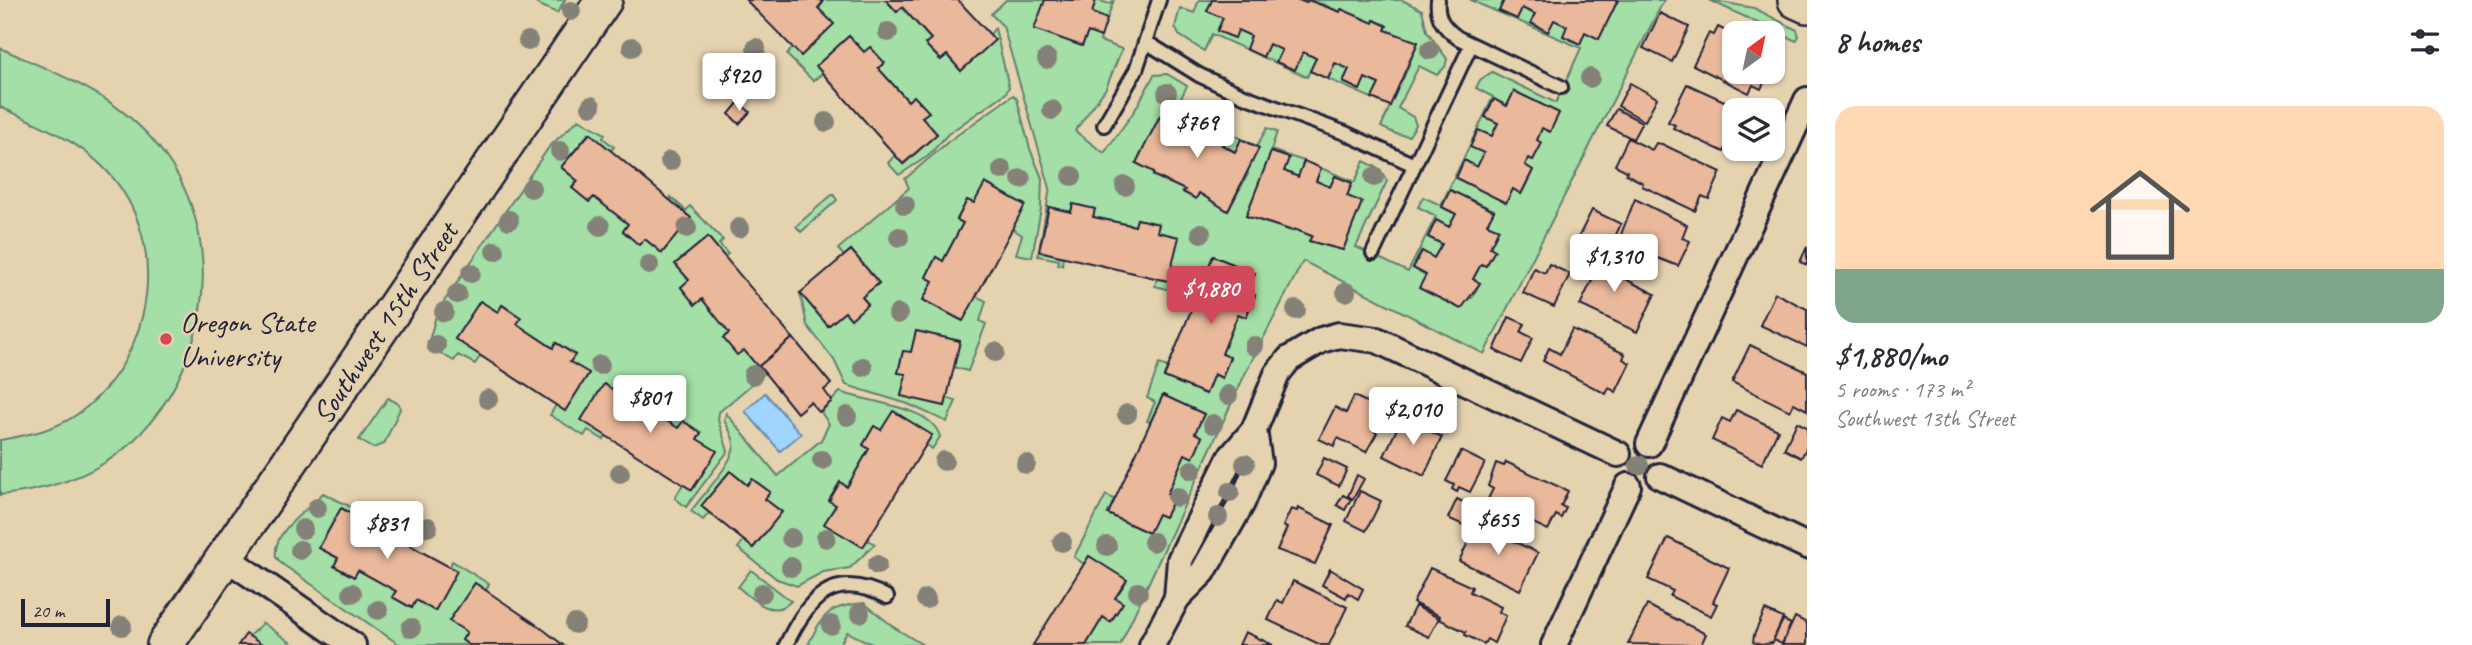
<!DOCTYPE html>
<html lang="en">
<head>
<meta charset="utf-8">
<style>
  body { margin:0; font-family:Caveat,sans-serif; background:#f7f7f7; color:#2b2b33; height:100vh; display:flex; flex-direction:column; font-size:26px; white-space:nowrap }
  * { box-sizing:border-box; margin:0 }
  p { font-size:23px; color:#7c7c81 }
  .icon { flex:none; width:38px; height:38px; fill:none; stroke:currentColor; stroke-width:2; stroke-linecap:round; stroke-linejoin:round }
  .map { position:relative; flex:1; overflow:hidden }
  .drawer { display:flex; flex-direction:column; background:#fff; width:665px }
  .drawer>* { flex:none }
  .needle { width:46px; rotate:33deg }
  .fabs { position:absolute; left:1722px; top:21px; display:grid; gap:14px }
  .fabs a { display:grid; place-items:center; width:63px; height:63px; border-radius:14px; background:#fff; box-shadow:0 2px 5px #0004; font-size:35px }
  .scale { position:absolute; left:21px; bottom:18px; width:89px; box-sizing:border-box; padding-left:7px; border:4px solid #22223b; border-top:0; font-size:19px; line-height:24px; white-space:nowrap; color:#22223b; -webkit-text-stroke:5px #e5d3b0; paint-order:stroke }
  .price { position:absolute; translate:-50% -60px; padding:0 16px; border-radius:7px; background:#fff; color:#222; font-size:23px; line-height:46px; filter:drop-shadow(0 2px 4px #0008) }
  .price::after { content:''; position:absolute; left:50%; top:42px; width:21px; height:16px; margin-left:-10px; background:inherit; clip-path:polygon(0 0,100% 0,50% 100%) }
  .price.current { background:#d1495b; color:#fff }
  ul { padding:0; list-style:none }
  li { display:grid; align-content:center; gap:14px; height:371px; padding:0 28px }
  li+li { border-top:2px solid #e1e1e2 }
  li span { display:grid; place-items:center; height:217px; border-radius:21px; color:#555 }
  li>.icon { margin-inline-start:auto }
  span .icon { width:126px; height:126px; fill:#fffc; stroke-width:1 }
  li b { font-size:30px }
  h2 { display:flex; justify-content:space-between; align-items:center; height:84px; padding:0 28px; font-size:30px }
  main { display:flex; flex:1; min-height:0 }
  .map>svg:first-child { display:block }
</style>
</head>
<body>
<main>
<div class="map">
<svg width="1807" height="645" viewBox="0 0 1807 645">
  <rect width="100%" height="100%" fill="#e5d3b0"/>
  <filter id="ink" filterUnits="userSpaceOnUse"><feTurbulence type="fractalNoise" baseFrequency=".0143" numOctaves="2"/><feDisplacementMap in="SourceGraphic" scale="14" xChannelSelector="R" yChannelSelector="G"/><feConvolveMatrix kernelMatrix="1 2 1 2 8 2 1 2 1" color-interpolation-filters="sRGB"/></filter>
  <g filter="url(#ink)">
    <g fill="#a3dfa6" stroke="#628070" stroke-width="2" fill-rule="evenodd">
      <path d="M539,0H565L557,13L537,4Z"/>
      <path d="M821,0H886L896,12L902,7L931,39L925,44L940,60L947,55L961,71L995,28L1009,87L1006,93L948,134L928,156L899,175L888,163L895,155L904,164L937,134L922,117L928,112L914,96L908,101L878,68L884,63L871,47L864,52L849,36L816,66L823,73L813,81L787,55L823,3Z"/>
      <path d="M1006,0H1045L1035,29L1082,46L1088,32L1101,37L1100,41L1122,49L1106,88L1075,131L1104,153L1135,110L1154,75L1167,74L1187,86L1176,108L1257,146L1267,128L1277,132L1271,150L1304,161L1298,177L1284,171L1288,158L1271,152L1246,216L1292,231L1294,229L1312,236L1310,241L1343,250L1362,202L1347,196L1352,183L1335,176L1330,187L1316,181L1321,168L1355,182L1364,161L1380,169L1387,181L1356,247L1408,272L1436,216L1418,207L1423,197L1441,205L1493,97L1476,88L1480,80L1492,72L1556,103L1581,48L1470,0H1504L1500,11L1516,19L1522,8L1535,14L1531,24L1548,31L1554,20L1567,26L1563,36L1580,44L1585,32L1599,39L1618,0H1664L1484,354L1303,261L1245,374L1120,645H1086L1103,617L1111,622L1122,604L1115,598L1126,580L1089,556L1084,564L1074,557L1106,495L1114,499L1108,514L1148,533L1158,514L1165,517L1175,497L1167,494L1185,454L1193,457L1202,437L1195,433L1204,414L1163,395L1150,422L1147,421L1155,402L1147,398L1159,364L1168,367L1164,377L1206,394L1214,374L1222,378L1230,357L1222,354L1238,314L1246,317L1255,296L1247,292L1255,273L1213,256L1202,283L1187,278L1178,292L1155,286L1157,278L1169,280L1178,237L1157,232L1159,224L1137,219L1135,226L1093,217L1094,209L1073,204L1071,212L1049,207L1040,251L1063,257L1062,265H1058L1059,260L1038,256L1050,188L1003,26L991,14ZM1514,91L1559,113L1550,131L1542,128L1537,140L1541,143L1533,160L1528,158L1525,165L1533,170L1522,193L1513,189L1506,203L1456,178L1464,160L1477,167L1484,153L1470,146L1478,130L1492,136L1498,123L1485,116L1494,99L1507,106ZM1180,111L1197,119L1190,134L1204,140L1210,128L1226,136L1222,145L1235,152L1242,140L1248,174L1228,211L1199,193L1196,199L1184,193L1185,190L1153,176L1154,172L1137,163L1159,117L1174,123ZM1450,191L1494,210L1487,224L1498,230L1490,247L1494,250L1486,266L1481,264L1473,279L1480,283L1472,298L1468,297L1461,309L1420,288L1426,275L1413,268L1421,251L1434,258L1442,244L1428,237L1436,221L1449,227L1456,214L1442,207Z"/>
      <path d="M1096,0L1110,4L1114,0L1107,19L1092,13Z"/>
      <path d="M1199,0H1212L1207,11L1223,18L1218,31L1234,38L1238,30L1251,36L1246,49L1263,57L1269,44L1282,50L1276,62L1294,70L1303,52L1316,58L1328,79L1335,63L1349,69L1343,82L1359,90L1365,78L1379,84L1373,98L1403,79L1418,42L1385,30L1386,25L1375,20L1373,23L1342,9L1340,12L1323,4L1299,0H1402L1422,10L1427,31L1447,59L1445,67L1437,75L1419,66L1398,108L1413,117L1416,125L1409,136L1396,134L1381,127L1390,106L1310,71L1307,77L1212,34L1204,51L1179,35L1175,27L1180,8L1194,13Z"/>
      <path d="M1709,0L1754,8L1797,30L1799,36L1796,41Z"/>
      <path d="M0,48C64,77 124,97 166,157C232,249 205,385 119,453C85,479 42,491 0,495V440C28,435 56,430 79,413C157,355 173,234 101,165C73,138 35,123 0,107Z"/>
      <path d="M1013,95L1017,99L1030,149L1042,178L1041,209L1032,257L1016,254L1022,235L967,200L957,219L963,223L943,261L936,257L926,277L933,281L923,300L962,321L976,296L986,301L980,321L986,324L968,371L953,367L960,341L916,331L911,352L903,351L898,372L906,374L901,395L945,406L947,398L956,401L947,422L908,404L846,385L834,360L807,325L800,293L845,312L868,304L862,297L879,283L851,250L844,256L838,249L909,188L905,179L949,141Z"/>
      <path d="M579,119L605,134L603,138L614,147L610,152L589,133L561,167L578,181L572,188L589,202L594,197L628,224L623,231L639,244L645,239L662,253L671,197L686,211L690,206L723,240L719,244L728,254L724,257L708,237L676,263L689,280L681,288L695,304L702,299L729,333L737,354L744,350L765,373L719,412L718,420L728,451L686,507L675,498L683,484L716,451L697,439L701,432L683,421L678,428L642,405L645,398L627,387L622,395L604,384L582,420L607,434L604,440L588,430L584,436L550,415L556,405L565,410L589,373L570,362L575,354L557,343L553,348L517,324L521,317L503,305L498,312L480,301L455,339L481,355L475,364L458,355L454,361L431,348L429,341L437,312L549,147Z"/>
      <path d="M833,194L837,200L801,232L796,226Z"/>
      <path d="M840,392C865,402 933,406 940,437L932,449L926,444L931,435L894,411L881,430L874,426L863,445L869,449L847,487L840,482L829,500L836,505L825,524L862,547L868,540L875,544L850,568L823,572L797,586L777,579L738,548L744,540L753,548L781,513L765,499L770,492L753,479L747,485L730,471L702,506L709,513L703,520L691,511C702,496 733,463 734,446C734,436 728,428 724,420L726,413L778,476L821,440L829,424L821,412Z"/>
      <path d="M388,398L399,404L400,409L384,444L373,448L359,440Z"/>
      <path d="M323,493L355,509L352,514L341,508L319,547L338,558L334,566L354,577L358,570L396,591L393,597L411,608L416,600L435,611L452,561L489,584L486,590L475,583L450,621L467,632L462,640L469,645H400L282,564L276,557C272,530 308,511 323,493Z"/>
      <path d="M751,570L791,601C773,620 752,599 738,587Z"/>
      <path d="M864,603L895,628L923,645H874L847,632L840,645H808C823,614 828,606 864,603Z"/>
      <path d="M263,623L294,645H262L249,636Z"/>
    </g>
    <path fill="#9fd5fe" stroke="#6d8db0" stroke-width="2" d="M765,393L801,434L780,451L745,411Z"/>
    <g fill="#eab89b" stroke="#22223b" stroke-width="2">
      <path d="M746,0H821L823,2L818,8L834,24L801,56Z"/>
      <path d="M886,0H958L995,40L961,71L947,55L941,60L925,44L931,39L902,7L897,12Z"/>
      <path d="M1045,0H1096L1092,13L1107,19L1101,37L1088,32L1082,46L1034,29Z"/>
      <path d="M1212,0H1299L1306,3L1308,0L1340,12L1341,9L1373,23L1374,20L1387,26L1385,30L1418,42L1390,106L1372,98L1379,84L1365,78L1360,90L1343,82L1349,69L1335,63L1328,79L1310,71L1316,58L1303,52L1295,70L1276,62L1282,50L1269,44L1263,57L1246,49L1251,36L1238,30L1235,38L1217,31L1223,18L1207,11Z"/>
      <path d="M1504,0H1618L1599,39L1585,32L1580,44L1563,36L1567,26L1554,20L1548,32L1531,23L1535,14L1522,8L1517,19L1499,11Z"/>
      <path d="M1660,13L1689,27L1672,62L1643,48Z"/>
      <path d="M1718,27L1734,35V72H1769L1761,89L1753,85L1749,93L1693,65L1709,33L1714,35Z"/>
      <path d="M849,36L864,52L870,47L885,63L878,68L908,101L914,96L929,112L922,117L937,134L903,164L816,66Z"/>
      <path d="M1630,83L1657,98L1645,121L1618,106Z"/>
      <path d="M1687,84L1744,110H1734L1733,151L1726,148L1724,152L1673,128L1675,125L1668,122Z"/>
      <path d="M1514,91L1559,113L1550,132L1542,128L1537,140L1542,143L1533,160L1528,158L1525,165L1533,170L1521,194L1513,189L1506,203L1456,178L1464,160L1477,167L1484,153L1470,147L1478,130L1492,136L1498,123L1485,117L1494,99L1507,106Z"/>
      <path d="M739,102L750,112L739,124L729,114Z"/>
      <path d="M1616,109L1642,122L1633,139L1607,126Z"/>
      <path d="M1180,111L1197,119L1190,134L1204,140L1210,128L1227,136L1222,145L1235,152L1241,139L1259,148L1228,211L1199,193L1196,199L1183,192L1185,190L1153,175L1154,172L1136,163L1160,116L1174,123Z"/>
      <path d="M590,133L691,218L662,253L645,239L639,245L623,231L628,224L594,197L589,202L572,188L578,181L561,167Z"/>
      <path d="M1628,138L1652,150L1656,143L1662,144L1721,172L1709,199L1702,196L1695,211L1642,186L1643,183L1626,174L1627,171L1615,165Z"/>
      <path d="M1271,152L1289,158L1284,171L1298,177L1304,161L1321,168L1316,181L1330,187L1335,176L1352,183L1347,196L1362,202L1343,250L1309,241L1312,236L1294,229L1293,231L1246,216Z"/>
      <path d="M985,183L1025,205L963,321L923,300L933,281L926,277L936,257L943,261L963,223L957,220L967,200L974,203Z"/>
      <path d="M1450,190L1494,211L1487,224L1499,229L1490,247L1495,250L1486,266L1481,264L1473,279L1480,283L1461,309L1419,288L1426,275L1413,268L1422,251L1434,258L1442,244L1428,237L1436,220L1449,227L1456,214L1442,207Z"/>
      <path d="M1635,199L1687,225L1682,238L1690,241L1678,266L1632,248L1634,244L1620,237Z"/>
      <path d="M1073,204L1095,209L1093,217L1135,226L1137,219L1159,224L1157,232L1179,237L1168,281L1039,251L1049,207L1071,212Z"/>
      <path d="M1592,210L1621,224L1606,256L1576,242Z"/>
      <path d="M708,237L793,338L758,367L744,350L737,355L723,338L729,333L702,299L695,305L681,287L689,280L675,264Z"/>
      <path d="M1807,247V265L1800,262Z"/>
      <path d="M851,250L879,283L862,297L868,304L851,319L845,312L828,326L800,293Z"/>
      <path d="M1581,250L1622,270L1619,276L1655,294L1637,332L1580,305L1595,274L1574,264Z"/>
      <path d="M1213,256L1255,273L1247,292L1255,295L1246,317L1238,314L1222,354L1230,357L1222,378L1214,374L1206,394L1164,377Z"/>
      <path d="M1549,264L1570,274L1554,307L1523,293L1534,268L1545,273Z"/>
      <path d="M1775,293L1807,309V347L1760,325Z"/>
      <path d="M480,301L498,312L502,305L521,318L517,324L553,348L556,343L575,355L570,362L589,373L565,411L455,339Z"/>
      <path d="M1509,317L1525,324L1521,332L1533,338L1521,363L1494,350Z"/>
      <path d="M1572,329L1625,354L1623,359L1630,363L1616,392L1609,388L1606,394L1543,361L1549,348L1560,354Z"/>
      <path d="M916,331L960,341L945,406L901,396L906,374L898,373L903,351L911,352Z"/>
      <path d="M793,338L831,384L824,390L832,401L819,412L810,402L797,413L759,366Z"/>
      <path d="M1750,345L1807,372V410L1794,403L1790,411L1732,382Z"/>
      <path d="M604,384L622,395L626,387L645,399L642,405L678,428L683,421L701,433L697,439L717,451L692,490L581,420Z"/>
      <path d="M1163,395L1204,414L1195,433L1202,437L1193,458L1185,454L1167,494L1175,497L1165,517L1158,514L1149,533L1108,514Z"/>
      <path d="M1354,396L1385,411L1375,432L1377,433L1366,452L1338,438L1334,446L1319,439L1335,407L1346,413Z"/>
      <path d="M1736,410L1778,430L1762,464L1712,440L1722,418L1730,422Z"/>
      <path d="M893,411L932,435L863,547L824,524L836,505L829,501L840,482L847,487L869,449L863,445L874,426L881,430Z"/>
      <path d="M1402,418L1442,437L1424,476L1384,456Z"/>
      <path d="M1797,422L1807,427V447L1801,458L1784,449Z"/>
      <path d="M1461,451L1485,463L1470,492L1459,487L1457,492L1452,489L1454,485L1446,481Z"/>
      <path d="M1324,458L1347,469L1339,486L1316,475Z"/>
      <path d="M1506,462L1568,491L1561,506L1566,508L1561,518L1556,515L1548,530L1487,501L1493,489L1488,486L1496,463L1504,466Z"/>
      <path d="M730,471L747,485L752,479L770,492L765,499L782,512L753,548L701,506Z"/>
      <path d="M1357,475L1364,479L1353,499L1348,496Z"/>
      <path d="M1360,491L1381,501L1366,531L1346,521Z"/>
      <path d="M1343,495L1351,499L1345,510L1337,505Z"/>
      <path d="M1457,499L1481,511L1472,529L1448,518Z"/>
      <path d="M341,508L457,571L435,611L416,600L412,608L392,597L396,591L358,570L354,577L334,566L338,558L319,548Z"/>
      <path d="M1298,508L1333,525L1315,564L1277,550L1287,528L1283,526L1291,509L1297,511Z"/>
      <path d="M1477,523L1538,553L1520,590L1459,561Z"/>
      <path d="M1668,538L1729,568L1713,602L1717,604L1711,616L1670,596L1673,591L1648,579Z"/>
      <path d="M1089,556L1127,580L1115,598L1123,603L1110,622L1103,617L1086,645H1033Z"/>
      <path d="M1430,568L1472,587L1470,592L1501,607L1499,612L1506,616L1494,643L1487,639L1484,644L1465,635L1466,632L1439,619L1440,616L1413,603Z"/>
      <path d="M1330,569L1363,589L1358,599L1348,593L1346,598L1322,585Z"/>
      <path d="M1293,581L1347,607L1329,645H1321L1268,620L1277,600L1283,603Z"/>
      <path d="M475,583L540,627L563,645H469L462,640L467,632L449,621Z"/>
      <path d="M1647,605L1706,634L1701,645L1628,644Z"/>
      <path d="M1415,606L1439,618L1429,637L1405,626Z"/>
      <path d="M1765,610L1783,618L1772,643L1761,645L1753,642L1754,635Z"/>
      <path d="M1795,617L1807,623V645H1782Z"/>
      <path d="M1783,620L1791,624L1782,644L1773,640Z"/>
      <path d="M1245,632L1273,645H1239Z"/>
      <path d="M246,634L249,636L262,645H238Z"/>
    </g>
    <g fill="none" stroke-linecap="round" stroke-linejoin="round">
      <g stroke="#22223b" stroke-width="18">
        <g id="lane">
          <path d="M1438,0C1436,18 1444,28 1458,38L1561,87"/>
          <path d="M1146,42L1199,75L1244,96L1345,133L1412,164"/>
          <path d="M1104,125L1136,70L1159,0"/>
          <path d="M1373,253L1471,45"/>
          <path d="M786,645C808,598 833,569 887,597"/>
        </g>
      </g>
      <g stroke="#22223b" stroke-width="30">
        <g id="street">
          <path d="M1649,444L1807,100"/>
          <path d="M1660,476L1807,546"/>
          <path d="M225,557L353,645"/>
          <path d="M1177,598L1180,560L1230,458L1254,430L1277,374L1289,359L1321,340L1339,335L1377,340L1618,454"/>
          <path d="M1152,645L1177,598L1203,572L1242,503L1259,463L1254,430"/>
          <path d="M1554,645L1628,486"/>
        </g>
      </g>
      <g stroke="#22223b" stroke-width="40">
        <g id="secondary">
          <path d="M1796,0L1807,5"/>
          <path d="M165,645L604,0"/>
        </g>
      </g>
      <use href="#lane" stroke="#e5d3b0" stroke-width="12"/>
      <use href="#street" stroke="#e5d3b0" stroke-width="24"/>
      <use href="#secondary" stroke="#e5d3b0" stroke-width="35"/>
    </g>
    <g fill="#848178">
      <circle cx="571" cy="11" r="10"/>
      <circle cx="888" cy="32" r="10"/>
      <circle cx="528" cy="41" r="10"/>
      <circle cx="632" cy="47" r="10"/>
      <circle cx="756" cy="48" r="10"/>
      <circle cx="1430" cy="50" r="10"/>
      <circle cx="1047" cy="59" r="10"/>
      <circle cx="1590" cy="78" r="10"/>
      <circle cx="1167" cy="93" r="10"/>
      <circle cx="591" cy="106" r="10"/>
      <circle cx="1052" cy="110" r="10"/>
      <circle cx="826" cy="122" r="10"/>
      <circle cx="560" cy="151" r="10"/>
      <circle cx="670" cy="161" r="10"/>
      <circle cx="1002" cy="170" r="10"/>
      <circle cx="1072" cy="176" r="10"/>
      <circle cx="1374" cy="177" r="10"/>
      <circle cx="1021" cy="179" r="10"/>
      <circle cx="1125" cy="186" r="10"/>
      <circle cx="531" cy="188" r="10"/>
      <circle cx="905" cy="205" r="10"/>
      <circle cx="509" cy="220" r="10"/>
      <circle cx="600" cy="226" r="10"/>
      <circle cx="687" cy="228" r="10"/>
      <circle cx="739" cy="228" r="10"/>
      <circle cx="1201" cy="233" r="10"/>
      <circle cx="899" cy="237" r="10"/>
      <circle cx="495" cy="251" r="10"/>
      <circle cx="649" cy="265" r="10"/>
      <circle cx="471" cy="273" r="10"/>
      <circle cx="1346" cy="292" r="10"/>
      <circle cx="457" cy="294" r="10"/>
      <circle cx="1296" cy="310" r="10"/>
      <circle cx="444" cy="312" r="10"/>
      <circle cx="898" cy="314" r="10"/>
      <circle cx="436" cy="345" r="10"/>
      <circle cx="1254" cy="346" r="10"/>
      <circle cx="995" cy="352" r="10"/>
      <circle cx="600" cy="365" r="10"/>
      <circle cx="863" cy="367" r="10"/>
      <circle cx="753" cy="375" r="10"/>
      <circle cx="1228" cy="395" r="10"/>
      <circle cx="488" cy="399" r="10"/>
      <circle cx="662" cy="402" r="10"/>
      <circle cx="1127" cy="414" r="10"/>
      <circle cx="847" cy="416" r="10"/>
      <circle cx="1213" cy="424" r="10"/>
      <circle cx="822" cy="460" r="10"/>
      <circle cx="944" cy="461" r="10"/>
      <circle cx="1026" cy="464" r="10"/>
      <circle cx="1245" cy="464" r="10"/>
      <circle cx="1639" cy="465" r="10"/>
      <circle cx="1192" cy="470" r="10"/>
      <circle cx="620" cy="473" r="10"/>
      <circle cx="1230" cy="492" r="10"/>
      <circle cx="1177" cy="497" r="10"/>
      <circle cx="317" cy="508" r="10"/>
      <circle cx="1218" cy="517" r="10"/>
      <circle cx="428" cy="527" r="10"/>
      <circle cx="303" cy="529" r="10"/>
      <circle cx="791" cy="538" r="10"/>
      <circle cx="826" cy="538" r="10"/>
      <circle cx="1062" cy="542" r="10"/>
      <circle cx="1153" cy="542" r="10"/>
      <circle cx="1107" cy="546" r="10"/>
      <circle cx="300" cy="550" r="10"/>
      <circle cx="877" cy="565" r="10"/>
      <circle cx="791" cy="567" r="10"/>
      <circle cx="1138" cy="592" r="10"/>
      <circle cx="352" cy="593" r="10"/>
      <circle cx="762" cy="593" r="10"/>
      <circle cx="926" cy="599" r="10"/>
      <circle cx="378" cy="610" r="10"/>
      <circle cx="860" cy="613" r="10"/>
      <circle cx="575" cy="624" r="10"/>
      <circle cx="831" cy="625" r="10"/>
      <circle cx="122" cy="626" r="10"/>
      <circle cx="411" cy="628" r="10"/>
    </g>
  </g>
  <circle fill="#d1495b" stroke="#e5d3b0" stroke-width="2.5" cx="166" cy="339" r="7"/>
  <g text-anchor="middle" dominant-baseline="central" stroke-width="5" stroke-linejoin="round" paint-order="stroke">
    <g font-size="30" fill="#22223b" stroke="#e5d3b0" text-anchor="start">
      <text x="180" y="322">Oregon State<tspan x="180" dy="34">University</tspan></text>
    </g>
    <g font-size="30" fill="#22223b" stroke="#e5d3b0">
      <text transform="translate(385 323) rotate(-56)">Southwest 15th Street</text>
    </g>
  </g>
</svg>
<div class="fabs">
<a><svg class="needle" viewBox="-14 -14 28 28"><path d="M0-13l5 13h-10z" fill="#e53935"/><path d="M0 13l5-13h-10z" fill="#7c7c81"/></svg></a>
<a><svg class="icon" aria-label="layers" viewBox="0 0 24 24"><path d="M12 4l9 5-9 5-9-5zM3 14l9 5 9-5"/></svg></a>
</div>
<div class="scale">20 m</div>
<b class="price" style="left:739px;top:113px">$920</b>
<b class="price" style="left:1197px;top:160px">$769</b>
<b class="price" style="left:1614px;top:294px">$1,310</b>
<b class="price current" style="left:1211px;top:326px">$1,880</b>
<b class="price" style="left:650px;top:435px">$801</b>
<b class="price" style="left:1413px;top:447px">$2,010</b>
<b class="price" style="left:1498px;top:557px">$655</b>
<b class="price" style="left:387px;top:561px">$831</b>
</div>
<section class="drawer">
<h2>8 homes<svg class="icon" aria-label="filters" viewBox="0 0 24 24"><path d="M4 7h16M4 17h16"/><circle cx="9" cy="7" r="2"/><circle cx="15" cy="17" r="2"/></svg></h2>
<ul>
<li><span style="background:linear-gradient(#ffd9b3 75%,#7fa58c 0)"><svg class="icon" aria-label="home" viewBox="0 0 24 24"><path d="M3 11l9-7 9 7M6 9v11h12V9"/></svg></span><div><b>$1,880/mo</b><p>5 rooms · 173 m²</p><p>Southwest 13th Street</p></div></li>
</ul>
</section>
</main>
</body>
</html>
